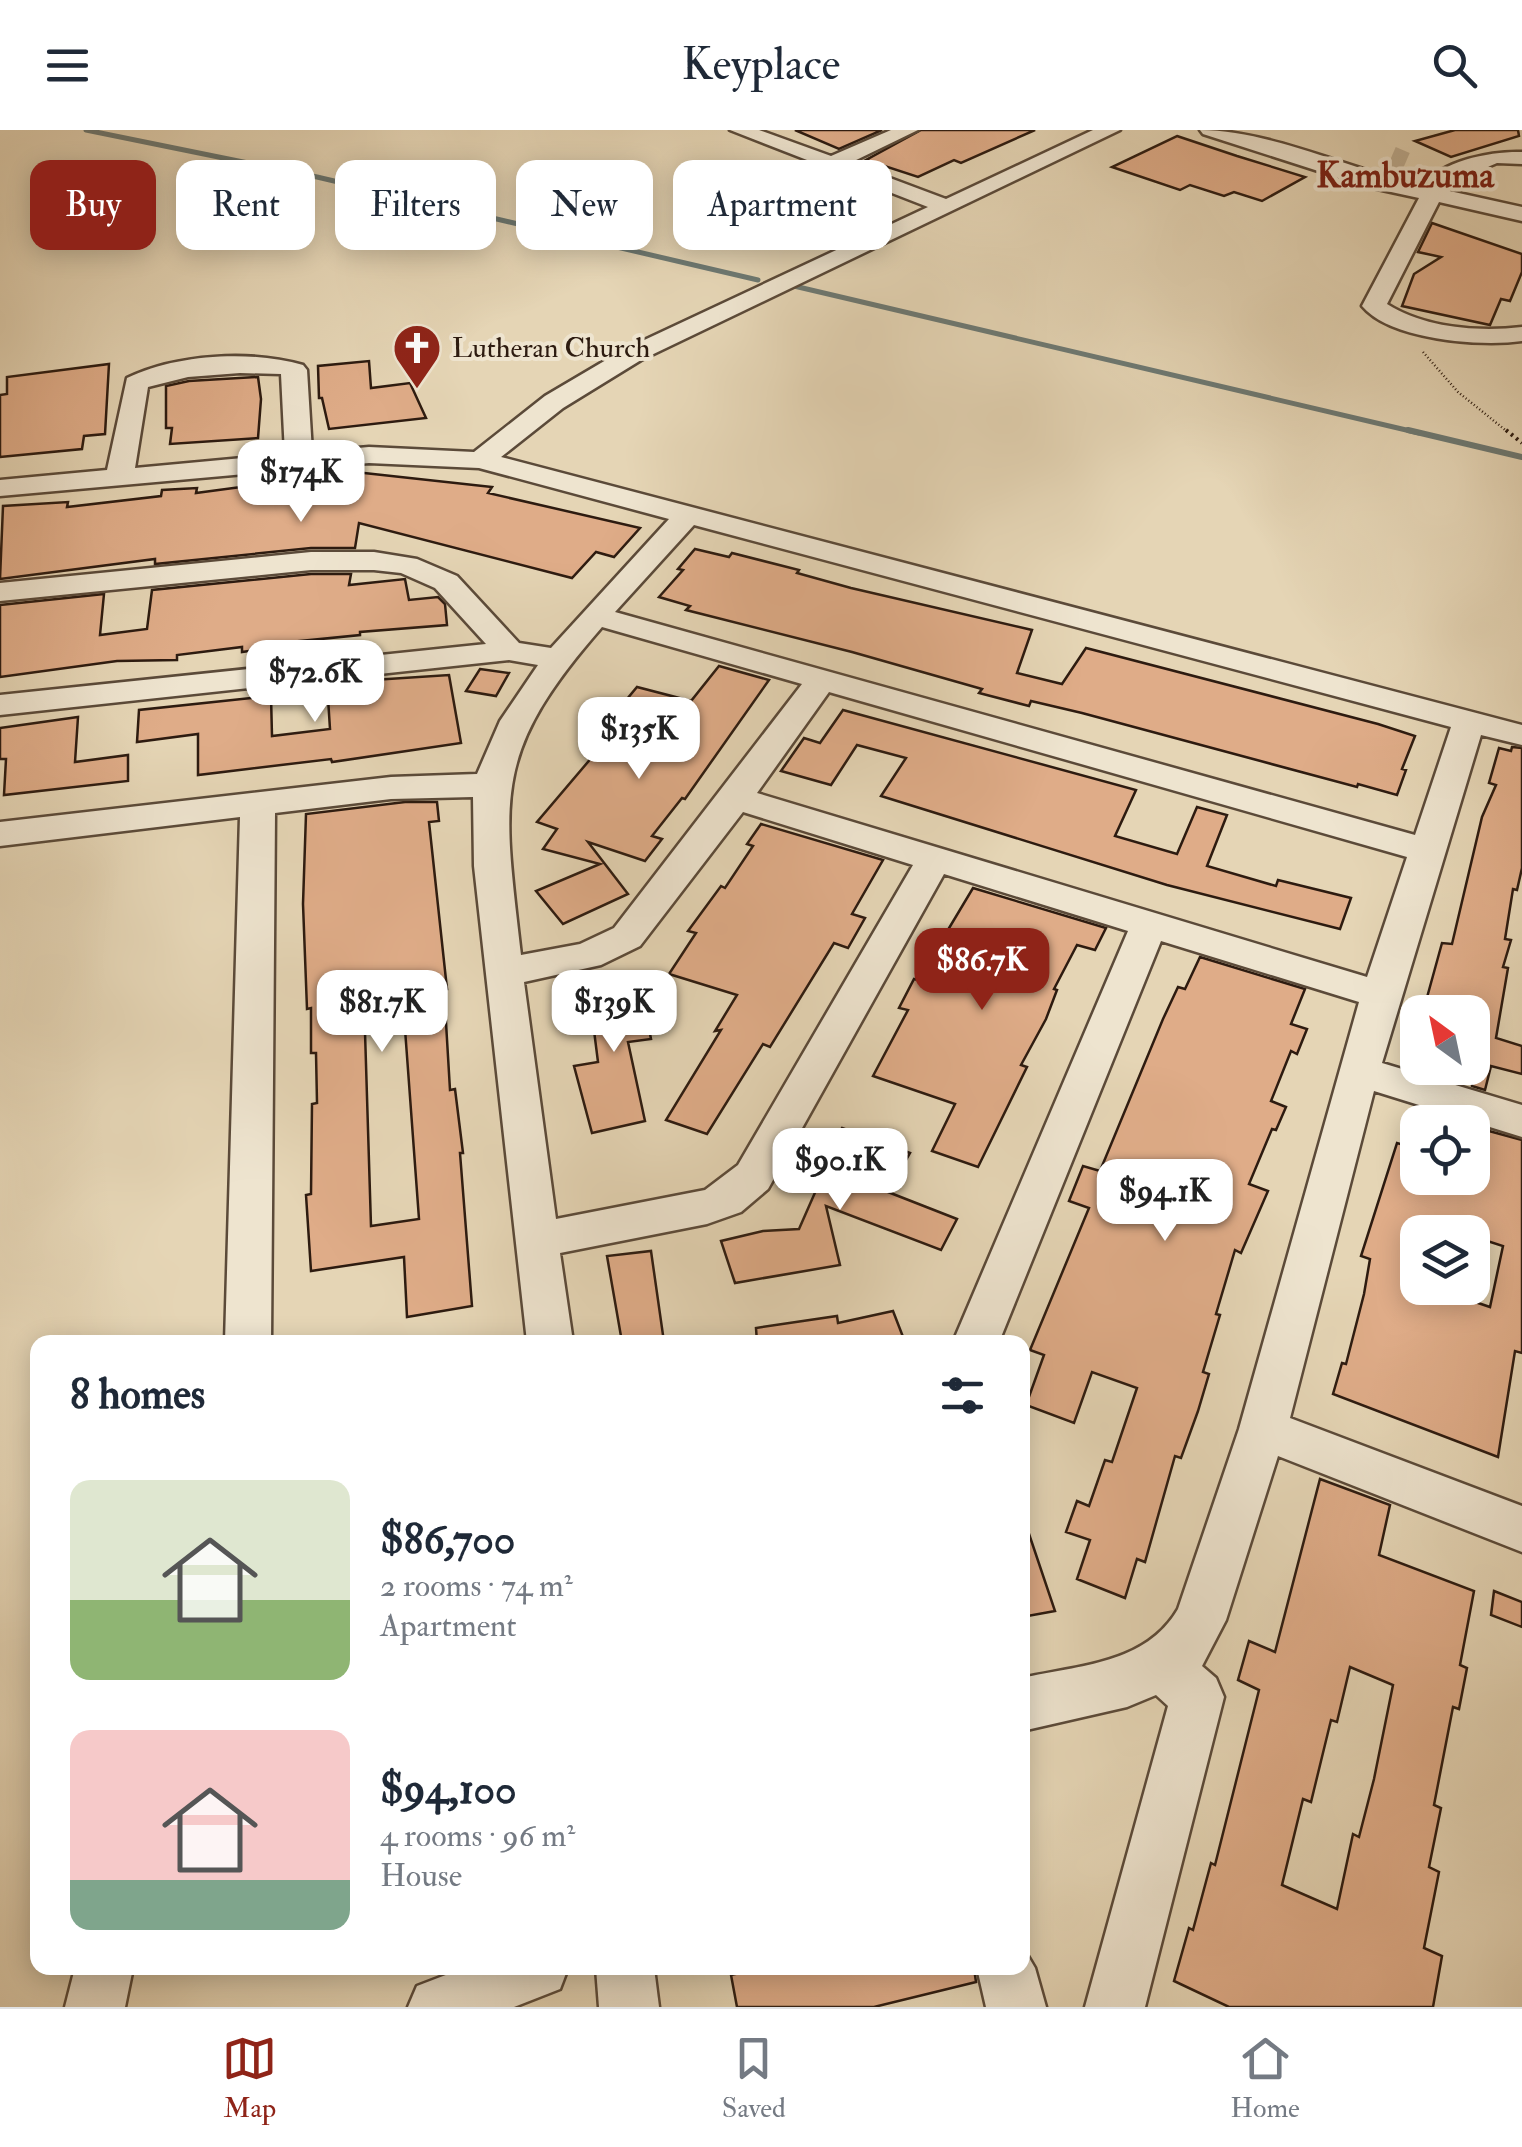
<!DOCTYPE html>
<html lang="en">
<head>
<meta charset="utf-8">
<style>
  body { margin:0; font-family:"IM FELL Double Pica",serif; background:#f2f2f3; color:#1f2937; height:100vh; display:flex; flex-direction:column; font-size:38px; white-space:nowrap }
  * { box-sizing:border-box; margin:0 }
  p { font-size:32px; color:#747a83 }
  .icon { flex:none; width:55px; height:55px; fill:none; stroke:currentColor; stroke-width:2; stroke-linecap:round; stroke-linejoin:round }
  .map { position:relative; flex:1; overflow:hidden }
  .details { position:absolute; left:30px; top:1205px; width:1000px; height:640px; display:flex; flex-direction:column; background:#fff; border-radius:20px; box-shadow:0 5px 25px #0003 }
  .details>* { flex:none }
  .hud { position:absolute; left:30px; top:30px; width:1000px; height:90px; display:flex; gap:20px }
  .needle { width:65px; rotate:327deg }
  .buttons { position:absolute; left:1400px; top:865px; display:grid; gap:20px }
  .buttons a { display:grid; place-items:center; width:90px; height:90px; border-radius:20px; background:#fff; box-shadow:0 5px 25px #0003; font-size:50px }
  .price { position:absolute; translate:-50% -85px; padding:0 22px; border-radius:20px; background:#fff; color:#222; font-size:32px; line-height:65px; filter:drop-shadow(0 2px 5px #0008) }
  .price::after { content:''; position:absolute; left:50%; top:60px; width:30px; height:22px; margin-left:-15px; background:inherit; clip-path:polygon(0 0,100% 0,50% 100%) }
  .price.active { background:#8f2418; color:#fff }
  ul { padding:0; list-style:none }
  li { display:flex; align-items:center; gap:30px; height:250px; padding:0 40px }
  li span { display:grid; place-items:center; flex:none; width:280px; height:200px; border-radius:20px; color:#555 }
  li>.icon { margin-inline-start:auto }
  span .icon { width:120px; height:120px; fill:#fffc; stroke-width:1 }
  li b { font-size:42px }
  h2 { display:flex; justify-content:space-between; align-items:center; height:120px; padding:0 40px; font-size:42px }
  .chip { padding:0 35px; border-radius:20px; background:#fff; box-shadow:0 5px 25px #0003; font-size:35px; line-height:90px }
  .chip.active { background:#8f2418; color:#fff }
  header { display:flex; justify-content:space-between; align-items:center; height:130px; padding:0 40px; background:#fff; font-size:45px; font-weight:600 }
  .tab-bar { display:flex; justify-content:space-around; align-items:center; height:140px; border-top:2px solid #e0e1e3; background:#fff; font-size:28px; color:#747a83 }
  .tab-bar a { display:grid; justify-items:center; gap:5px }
  .tab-bar .active { color:#8f2418 }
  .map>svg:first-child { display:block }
</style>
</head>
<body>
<header><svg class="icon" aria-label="menu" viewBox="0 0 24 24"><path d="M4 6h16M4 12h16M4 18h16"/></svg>Keyplace<svg class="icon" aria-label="search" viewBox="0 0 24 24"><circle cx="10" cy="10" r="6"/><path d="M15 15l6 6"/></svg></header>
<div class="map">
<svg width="1522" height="1877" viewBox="0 0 1522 1877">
  <rect width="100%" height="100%" fill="#e5d5b5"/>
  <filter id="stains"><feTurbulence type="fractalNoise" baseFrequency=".002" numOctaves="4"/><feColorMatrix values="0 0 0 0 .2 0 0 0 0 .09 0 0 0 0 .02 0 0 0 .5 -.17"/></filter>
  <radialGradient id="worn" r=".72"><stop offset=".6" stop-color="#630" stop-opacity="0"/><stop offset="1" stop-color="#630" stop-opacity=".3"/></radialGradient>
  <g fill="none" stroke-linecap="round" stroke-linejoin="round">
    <g stroke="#6d7973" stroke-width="5">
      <path d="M86,0L317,47L758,150"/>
      <path d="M794,156L1419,303"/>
    </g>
    <path stroke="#6d7973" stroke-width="6" d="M1408,300L1522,327"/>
  </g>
  <g fill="#dfac88" stroke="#2d1b10" stroke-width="2.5" fill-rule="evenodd">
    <path d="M795,0H882L839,19Z"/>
    <path d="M921,0H1035L961,33L954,30L918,47L866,30Z"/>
    <path d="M1455,0H1518L1519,6L1451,27L1415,11Z"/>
    <path d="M1177,6L1237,26L1305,47L1262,71L1234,62L1224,66L1190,55L1180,60L1112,37Z"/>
    <path d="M1432,93L1522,124V142L1510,171L1501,169L1490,195L1402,176L1414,144L1441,127L1418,122Z"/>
    <path d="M369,231L371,258L410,253L426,288L329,299L322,268H319L318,236Z"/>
    <path d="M109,234L105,304L84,306L82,319L0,327V265L7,264V247Z"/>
    <path d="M258,247L261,269L258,308L170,314L172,298H166V256L189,251Z"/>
    <path d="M355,342L492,357L488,363L640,398L614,427L596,422L572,448L359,393L355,418H311L155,434V429L0,449L3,376L68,372L67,377L161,366L162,360L197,358L196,363Z"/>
    <path d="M695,419L729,427L732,423L799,440L797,443L851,458L1032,500L1017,543L1062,554L1086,518L1378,594L1415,606L1402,639L1406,640L1397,665L1358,654L1357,657L1082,583L1031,571L1029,576L979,563L982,559L852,522L686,480L690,476L659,467L683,440L678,439Z"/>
    <path d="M311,444H351L349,455L405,449L409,470L438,467L445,474L447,495L360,502V505L271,514V518L242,522V517L177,525V530L117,531L0,547V475L104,464L100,505L147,499L152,460Z"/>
    <path d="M719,536L769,550L685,669L682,668L652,706L662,709L645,731L588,712L628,764L563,794L536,761L600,734L543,719L557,699L537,692L604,613L593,610L637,557L691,571Z"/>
    <path d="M480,539L509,543L496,566L466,561Z"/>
    <path d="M449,545L461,613L332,632L331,629L198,645V604L137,612L139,580L271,566L272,606L330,599L327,553Z"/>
    <path d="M843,580L1136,660L1115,706L1177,724L1197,677L1227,685L1207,736L1276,756L1278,750L1351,768L1340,799L1167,755L881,666L906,628L857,615L831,655L781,641L804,608L820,613Z"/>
    <path d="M78,587L75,632L128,625V651L4,665L6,629H0V598Z"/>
    <path d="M1512,617L1522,618V738L1517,760L1513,759L1505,809L1511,810L1503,837L1508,838L1496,908L1522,916V944L1491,936L1485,960L1472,956V882H1423L1442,813L1452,814L1482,687L1496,655L1489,653L1499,618L1511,621Z"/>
    <path d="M405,672H437L439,691L429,692L447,859H444L450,960L455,959L463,1023H460L472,1176L407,1187L404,1127L311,1141L306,1065L311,1064L312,974L317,973L316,923H311V878L307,879L303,774L306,684ZM405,899L419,1089L371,1096L365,902Z"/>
    <path d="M761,694L883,730L852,784L865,788L848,818L834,813L770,917L763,914L707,1004L666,990L721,900L715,901L737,865L669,844L696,803L688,801L721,756L725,758L753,716L747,714Z"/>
    <path d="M973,758L1106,798L1095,820L1077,815L1054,859L1057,860L1046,889L1021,935L1027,937L978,1037L932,1021L955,974L873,946L908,880L899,878L914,849L918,850Z"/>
    <path d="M1200,827L1305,859L1291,894L1307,899L1297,924L1291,921L1271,971L1286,977L1276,1000L1272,999L1249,1054L1268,1061L1241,1123L1235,1120L1216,1184L1220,1185L1203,1242L1209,1244L1198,1281L1181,1328L1175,1326L1145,1432L1137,1429L1125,1468L1077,1449L1090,1410L1066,1402L1077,1371L1089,1376L1105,1330L1112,1332L1137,1258L1092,1242L1074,1293L1026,1275L1044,1225L1030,1220L1089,1078L1069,1071L1083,1036L1100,1041L1163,889L1178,857L1185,859Z"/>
    <path d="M639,847L651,909L628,912L645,991L592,1003L574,936L598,932L588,853Z"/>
    <path d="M842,998L910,1023L888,1062L957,1089L941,1120L826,1076L840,1135L735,1153L721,1111L763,1101L799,1099L828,1033L823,1031Z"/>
    <path d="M1489,1001L1522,1010V1223L1515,1221L1498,1327L1333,1264L1342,1233L1346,1234L1364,1164L1370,1129L1361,1126L1397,1013L1418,1019V1048H1479ZM1443,1097L1472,1102V1106L1503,1116L1490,1177L1434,1158H1418V1102H1441Z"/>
    <path d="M651,1121L664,1212H622L607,1126Z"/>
    <path d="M893,1181L905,1212H757L756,1198L837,1186L838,1193Z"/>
    <path d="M1320,1349L1390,1375L1379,1425L1474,1461L1460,1535L1467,1538L1459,1579L1453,1577L1434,1675L1441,1678L1429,1737L1439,1742L1424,1818L1442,1826L1433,1877H1229L1174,1851L1189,1798L1193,1800L1211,1733L1215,1735L1259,1560L1238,1550L1249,1511L1275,1522ZM1350,1537L1393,1555L1374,1649L1359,1707L1353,1704L1337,1779L1282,1755L1303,1669L1311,1672L1331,1590L1337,1592Z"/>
    <path d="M1027,1398L1055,1481L1022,1487V1399Z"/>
    <path d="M1494,1461L1522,1472V1497L1491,1485Z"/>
    <path d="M761,1838H974L976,1852L874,1877H737L731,1845Z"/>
  </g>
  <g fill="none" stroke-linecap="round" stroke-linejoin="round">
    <path stroke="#c0b094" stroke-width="24" stroke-dasharray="24 11" stroke-linecap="butt" d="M1391,28L1405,34"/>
    <g stroke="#5b4a39" stroke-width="5">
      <g id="minor">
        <path d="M730,0H759L831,26L891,0H918L850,33L946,69L1093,0H1120L641,230L563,278L501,327L1522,595V615L1481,605L1382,933L1522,975V1007L1374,961L1290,1288L1522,1376V1422L1278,1326L1226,1490L1202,1536L1216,1548L1224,1567L1145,1877H1085L1168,1576L1156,1565L1127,1577L1022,1601V1548C1080,1535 1146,1534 1178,1479L1239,1299L1359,872L1161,811L999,1212H953L1128,801L944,744L768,1059L741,1082L707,1094L560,1123L573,1212H527L474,736L473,667L391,669L275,683L271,1212H225L240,687L0,716V692L391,647L477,644L500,591L538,535L509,530L0,585V565L486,514L435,458L401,443L374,440H311L0,471V453L311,422H374L417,429L457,446L519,513L551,518L669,389L479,338L369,333L0,366V350L107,340L127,248C176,224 251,220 303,235L307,240L312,322L369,317L474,322L545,266L623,220L928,77ZM240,243L281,244L285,324L135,338L148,257L188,247ZM694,395L1451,597L1415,705L615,482ZM602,497L802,554L614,798L580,814L521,825C503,667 491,624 602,497ZM829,562L1407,727L1367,847L757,663ZM743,682L913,735L738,1035L705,1060L556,1089L524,852L601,835L640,816Z"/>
        <path d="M1200,0C1270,0 1354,41 1425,56C1439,30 1494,21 1522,22V34L1497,33L1448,54L1445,60L1522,77V91L1439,72L1387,174C1425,198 1478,202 1522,197V211C1481,217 1390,210 1362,176L1419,68L1368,57L1203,4Z"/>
        <path d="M1022,1816L1035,1838L1046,1877H986L977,1838H1022Z"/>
        <path d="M75,1838H133L125,1877H65Z"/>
        <path d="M464,1838H568L560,1859L514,1877H408L417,1856Z"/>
        <path d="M596,1838H654L659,1877H599Z"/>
      </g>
    </g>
    <path stroke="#2d1b10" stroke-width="2.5" stroke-dasharray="1 2.5" stroke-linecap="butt" d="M1423,222L1458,262L1509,303"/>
    <path stroke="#2d1b10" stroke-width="4" stroke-dasharray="2.5 4" stroke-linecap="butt" d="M1506,300L1522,313"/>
    <use href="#minor" fill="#eee4cf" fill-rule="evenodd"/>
  </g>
  <defs>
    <g id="church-pin" transform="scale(2.5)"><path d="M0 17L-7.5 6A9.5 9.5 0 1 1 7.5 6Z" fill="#8f2418" stroke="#eee4cf"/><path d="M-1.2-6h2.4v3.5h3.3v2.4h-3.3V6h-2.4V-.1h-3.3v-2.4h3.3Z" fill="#fff"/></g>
  </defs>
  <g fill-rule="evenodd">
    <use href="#church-pin" x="417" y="218"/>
  </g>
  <g text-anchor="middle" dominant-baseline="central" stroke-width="8" stroke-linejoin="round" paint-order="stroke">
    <g font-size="28" fill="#2d1b10" stroke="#eee4cf" text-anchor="start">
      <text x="452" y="218">Lutheran Church</text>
    </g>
    <g font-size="35" font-weight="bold" fill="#7a1f14" stroke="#eee4cf">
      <text x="1405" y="46">Kambuzuma</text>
    </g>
  </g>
  <rect width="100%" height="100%" filter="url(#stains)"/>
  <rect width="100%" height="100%" fill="url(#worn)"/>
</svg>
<div class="buttons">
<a><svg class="needle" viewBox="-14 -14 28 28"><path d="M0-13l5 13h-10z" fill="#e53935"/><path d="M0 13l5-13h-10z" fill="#747a83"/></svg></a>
<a><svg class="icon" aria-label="locate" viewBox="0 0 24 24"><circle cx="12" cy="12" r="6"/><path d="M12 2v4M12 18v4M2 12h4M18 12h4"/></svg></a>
<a><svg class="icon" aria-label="layers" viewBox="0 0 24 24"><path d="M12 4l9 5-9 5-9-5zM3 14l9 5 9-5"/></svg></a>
</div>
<b class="price" style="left:301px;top:395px">$174K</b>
<b class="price" style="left:315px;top:595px">$72.6K</b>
<b class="price" style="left:639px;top:652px">$135K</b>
<b class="price active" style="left:982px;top:883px">$86.7K</b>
<b class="price" style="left:382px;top:925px">$81.7K</b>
<b class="price" style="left:614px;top:925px">$139K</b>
<b class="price" style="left:840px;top:1083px">$90.1K</b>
<b class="price" style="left:1165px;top:1114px">$94.1K</b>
<div class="hud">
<a class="chip active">Buy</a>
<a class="chip">Rent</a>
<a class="chip">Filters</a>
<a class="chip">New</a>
<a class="chip">Apartment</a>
</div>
<section class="details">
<h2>8 homes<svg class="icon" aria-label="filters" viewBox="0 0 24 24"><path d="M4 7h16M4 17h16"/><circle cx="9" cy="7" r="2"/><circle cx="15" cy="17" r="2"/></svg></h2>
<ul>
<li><span style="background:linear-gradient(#dfe7d0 60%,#8fb573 0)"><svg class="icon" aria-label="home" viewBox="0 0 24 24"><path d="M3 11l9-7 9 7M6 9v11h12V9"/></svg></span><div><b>$86,700</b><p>2 rooms · 74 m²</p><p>Apartment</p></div></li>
<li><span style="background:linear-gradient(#f6c9c9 75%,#7fa58c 0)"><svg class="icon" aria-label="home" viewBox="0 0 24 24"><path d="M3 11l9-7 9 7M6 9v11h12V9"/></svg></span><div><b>$94,100</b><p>4 rooms · 96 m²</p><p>House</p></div></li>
</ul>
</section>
</div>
<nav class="tab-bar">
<a class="active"><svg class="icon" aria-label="map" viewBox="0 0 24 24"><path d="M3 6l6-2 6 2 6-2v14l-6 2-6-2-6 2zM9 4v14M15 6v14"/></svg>Map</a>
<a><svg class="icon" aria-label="saved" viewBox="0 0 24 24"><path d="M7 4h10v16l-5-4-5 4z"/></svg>Saved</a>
<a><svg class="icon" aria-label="home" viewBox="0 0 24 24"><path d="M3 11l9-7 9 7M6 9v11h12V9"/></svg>Home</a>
</nav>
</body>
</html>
